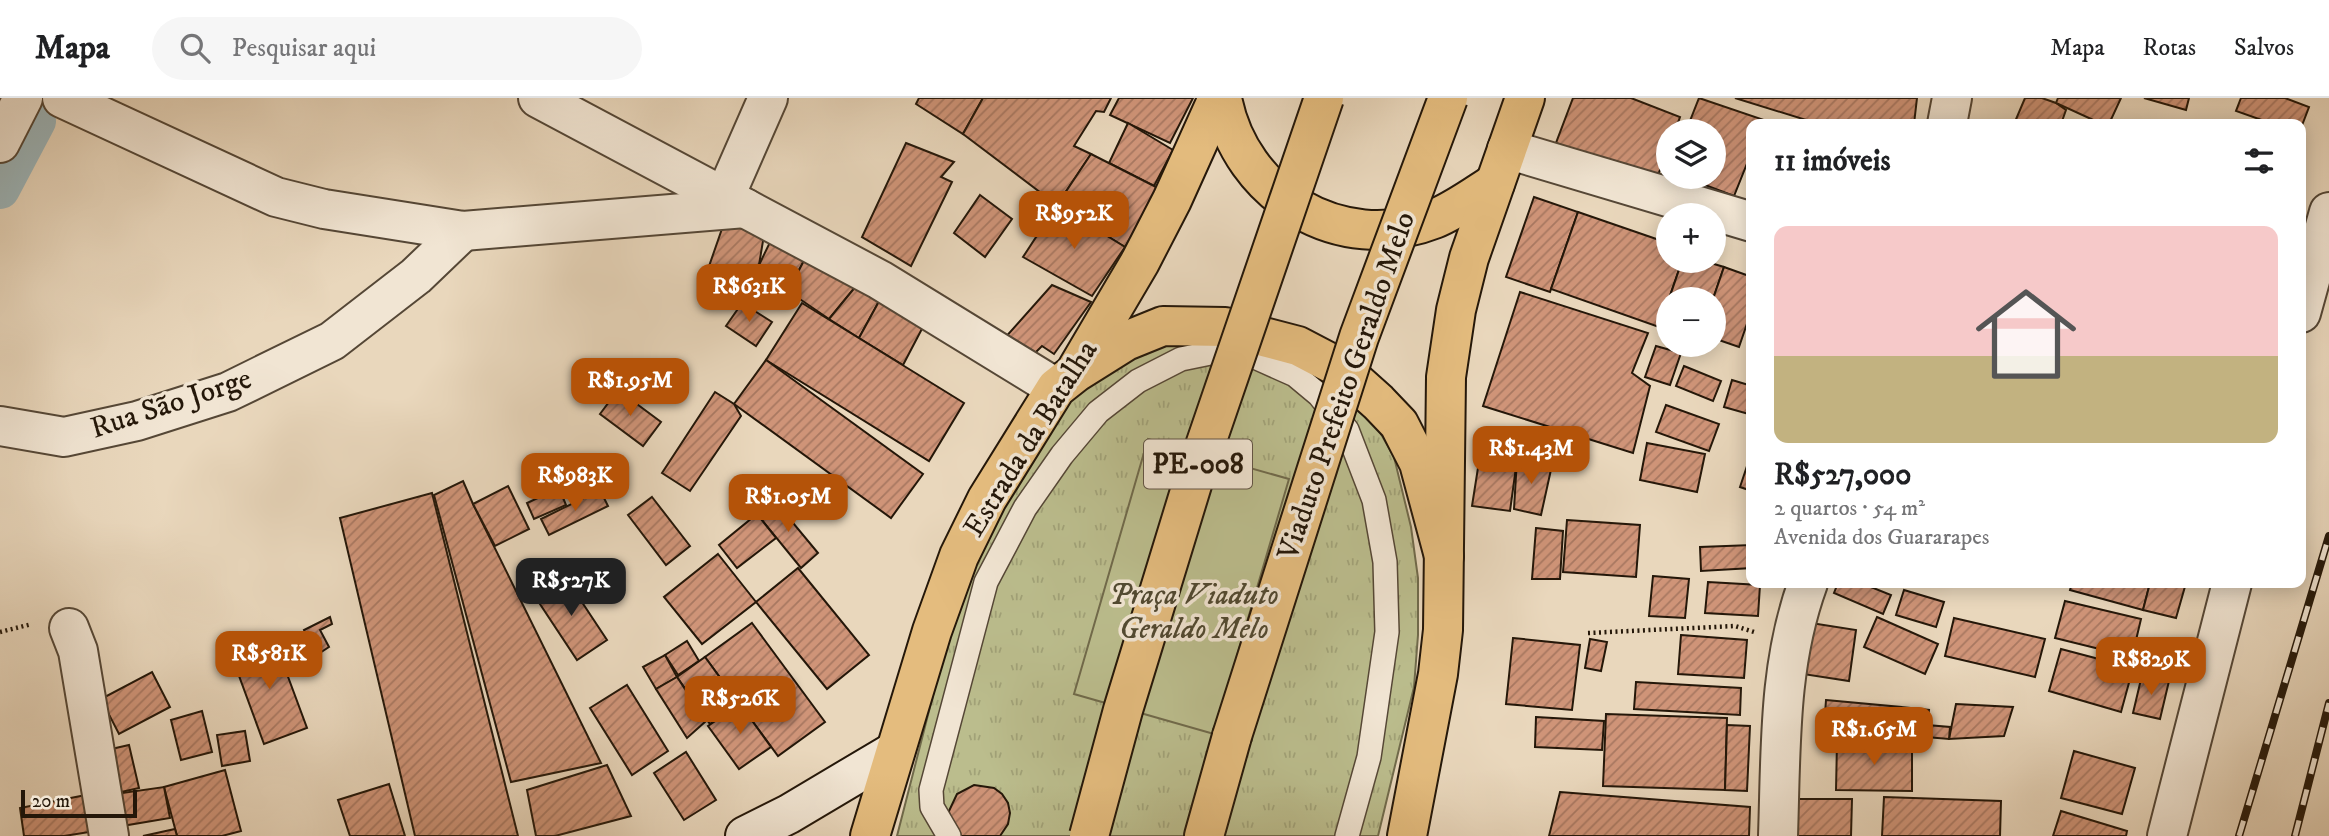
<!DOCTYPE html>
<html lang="pt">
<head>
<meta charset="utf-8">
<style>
  body { margin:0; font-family:"IM FELL DW Pica",serif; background:#f6f6f6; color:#202124; height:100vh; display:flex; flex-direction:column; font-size:26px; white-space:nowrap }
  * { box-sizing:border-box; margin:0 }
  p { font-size:23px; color:#757577 }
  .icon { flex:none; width:38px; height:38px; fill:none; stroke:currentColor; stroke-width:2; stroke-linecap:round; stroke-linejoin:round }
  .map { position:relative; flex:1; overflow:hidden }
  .sheet { position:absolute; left:1746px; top:21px; width:560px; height:469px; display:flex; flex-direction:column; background:#fff; border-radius:14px; box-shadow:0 4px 18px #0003 }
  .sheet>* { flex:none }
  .controls { position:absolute; left:1656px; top:21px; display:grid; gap:14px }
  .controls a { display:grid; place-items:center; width:70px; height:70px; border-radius:50%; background:#fff; box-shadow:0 4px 18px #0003; font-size:35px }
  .scale { position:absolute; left:21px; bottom:18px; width:116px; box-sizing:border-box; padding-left:7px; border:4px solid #241709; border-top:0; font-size:19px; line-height:24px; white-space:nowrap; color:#241709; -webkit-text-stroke:5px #f1e5d3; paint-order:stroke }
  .price { position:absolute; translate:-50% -60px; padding:0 16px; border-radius:14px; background:#b45309; color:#fff; font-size:23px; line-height:46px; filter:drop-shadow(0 2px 4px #0008) }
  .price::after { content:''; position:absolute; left:50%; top:42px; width:21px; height:16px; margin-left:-10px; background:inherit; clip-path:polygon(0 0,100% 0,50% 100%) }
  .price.current { background:#222; color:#fff }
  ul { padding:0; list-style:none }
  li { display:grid; align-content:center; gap:14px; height:371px; padding:0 28px }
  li+li { border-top:2px solid #e0e0e0 }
  li span { display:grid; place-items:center; height:217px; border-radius:14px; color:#555 }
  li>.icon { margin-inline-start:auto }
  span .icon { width:126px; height:126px; fill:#fffc; stroke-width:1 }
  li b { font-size:30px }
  h2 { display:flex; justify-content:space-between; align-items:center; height:84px; padding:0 28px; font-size:30px }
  header { display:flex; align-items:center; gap:42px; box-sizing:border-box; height:98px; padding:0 35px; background:#fff; border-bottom:2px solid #e0e0e0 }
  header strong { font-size:33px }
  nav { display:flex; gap:38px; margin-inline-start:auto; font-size:24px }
  .search { width:490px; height:63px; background:#f6f6f6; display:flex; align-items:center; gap:18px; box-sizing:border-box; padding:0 24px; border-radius:38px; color:#757577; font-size:26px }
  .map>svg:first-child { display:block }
</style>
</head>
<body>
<header>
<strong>Mapa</strong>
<div class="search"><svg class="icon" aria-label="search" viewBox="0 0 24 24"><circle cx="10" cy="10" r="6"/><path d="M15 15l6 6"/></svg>Pesquisar aqui</div>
<nav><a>Mapa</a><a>Rotas</a><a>Salvos</a></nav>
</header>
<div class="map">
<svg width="2329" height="738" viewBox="0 0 2329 738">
  <defs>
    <pattern id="grass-tufts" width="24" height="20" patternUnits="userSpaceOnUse" patternTransform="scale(1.75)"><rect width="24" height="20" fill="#bbbd8d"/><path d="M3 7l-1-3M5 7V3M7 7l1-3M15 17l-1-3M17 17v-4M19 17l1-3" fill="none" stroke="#a1a278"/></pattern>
    <pattern id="building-hatch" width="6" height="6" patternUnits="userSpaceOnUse" patternTransform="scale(1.75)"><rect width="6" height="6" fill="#cf9478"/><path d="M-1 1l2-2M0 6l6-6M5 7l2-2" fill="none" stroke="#a87861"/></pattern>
  </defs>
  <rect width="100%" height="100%" fill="#e9d7bc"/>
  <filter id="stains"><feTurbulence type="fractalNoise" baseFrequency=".00286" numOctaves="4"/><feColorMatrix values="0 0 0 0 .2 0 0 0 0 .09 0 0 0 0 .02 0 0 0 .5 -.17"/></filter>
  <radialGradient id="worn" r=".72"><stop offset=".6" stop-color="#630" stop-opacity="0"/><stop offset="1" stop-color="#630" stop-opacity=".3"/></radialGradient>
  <path fill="url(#grass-tufts)" stroke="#706a4b" stroke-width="2" d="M1163,235L1278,251L1367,311L1394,359L1411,429L1418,480V537L1414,589L1378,738H897L961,488L998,405L1062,310L1098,273Z"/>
  <path fill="#bbbd8d" stroke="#706a4b" stroke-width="2" d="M1148,341L1289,381L1214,636L1074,596Z"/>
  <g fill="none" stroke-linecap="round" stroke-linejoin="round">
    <path stroke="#9db7bc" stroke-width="40" d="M0,91L36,23"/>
  </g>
  <g fill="url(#building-hatch)" stroke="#241709" stroke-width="2">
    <path d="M919,0H983L963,36L916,6Z"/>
    <path d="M983,0H1111L1104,14L1096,13L1074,48L1091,56L1057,107L963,36Z"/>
    <path d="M1119,0H1193L1170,45L1110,17Z"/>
    <path d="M1573,0H1631L1680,19L1675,33H1668V52L1656,82L1556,45Z"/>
    <path d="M1699,0L1764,22L1762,26H1752V53L1734,98L1684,79H1713V33H1686Z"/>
    <path d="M1735,0H1917L1914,26H1819Z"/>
    <path d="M2025,0H2042L2056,5L2066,12L2061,26H2014Z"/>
    <path d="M2058,0H2121L2109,26H2102L2056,5Z"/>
    <path d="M2144,0H2189L2186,12Z"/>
    <path d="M2241,0H2285L2309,9L2301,30V26H2273L2236,13Z"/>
    <path d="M1128,25L1173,52L1154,88L1109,65Z"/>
    <path d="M906,45L954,64L941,79L952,84L911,168L862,139Z"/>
    <path d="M1091,56L1160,91L1125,149L1057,107Z"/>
    <path d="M980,97L1012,121L985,159L954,135Z"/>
    <path d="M1534,99L1578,114L1550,194L1506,179Z"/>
    <path d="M1057,107L1125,149L1092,198L1023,159Z"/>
    <path d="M1578,114L1668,145V163H1682L1659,229L1551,191Z"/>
    <path d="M724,125L764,137L759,167L750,170L738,198L707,174Z"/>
    <path d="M773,138L808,155L788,193L759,167Z"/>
    <path d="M808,155L861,182L829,221L788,193Z"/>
    <path d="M1682,163H1704L1724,169L1713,201H1669Z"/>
    <path d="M1724,169L1752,179V211L1739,249L1713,240V201Z"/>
    <path d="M861,182L883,196L859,240L829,221Z"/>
    <path d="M1052,187L1091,204L1054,256L1042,248L1031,259L1003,242Z"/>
    <path d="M1520,194L1648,235L1632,275L1650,288L1633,355L1483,308Z"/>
    <path d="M883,196L925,225L903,267L859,240Z"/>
    <path d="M1668,204V224L1661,222Z"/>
    <path d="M742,205L772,224L756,248L726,228Z"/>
    <path d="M802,205L964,305L929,363L766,262Z"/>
    <path d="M1656,248L1681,255L1670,287L1645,279Z"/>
    <path d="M766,262L923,376L891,420L734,306Z"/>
    <path d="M1684,268L1721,283L1713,303L1676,288Z"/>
    <path d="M1732,282L1752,288V317L1724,309Z"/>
    <path d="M618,292L661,324L643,348L600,316Z"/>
    <path d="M715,294L734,306L741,318L690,393L662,375Z"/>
    <path d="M1666,307L1719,326L1709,353L1656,334Z"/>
    <path d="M1647,345L1705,356L1697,394L1640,382Z"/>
    <path d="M1752,353V393L1740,389Z"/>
    <path d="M1480,357L1517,362L1510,413L1472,408Z"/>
    <path d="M572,360L591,393L577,402L557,368Z"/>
    <path d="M1517,361L1552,367L1541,417L1514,411Z"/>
    <path d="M463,383L473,406L601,665L511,684L434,397Z"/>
    <path d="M508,388L529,431L495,448L473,406Z"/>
    <path d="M559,390L566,407L534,421L527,405Z"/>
    <path d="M600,392L608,408L549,437L541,421Z"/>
    <path d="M432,395L518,738H415L340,420Z"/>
    <path d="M652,399L690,448L666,467L628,417Z"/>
    <path d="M774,402L818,455L801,470L757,416Z"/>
    <path d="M757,416L776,440L737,470L719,447Z"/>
    <path d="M1567,422L1640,427L1636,479L1563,474Z"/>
    <path d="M1536,430L1563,433L1560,481H1532Z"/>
    <path d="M1752,447V470L1701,473L1700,449Z"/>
    <path d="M718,456L756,504L702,546L664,499Z"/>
    <path d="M798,470L869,557L827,591L756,504Z"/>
    <path d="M564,477L607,542L577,562L534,497Z"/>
    <path d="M1653,478L1689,481L1685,520L1649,518Z"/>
    <path d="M611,483L616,491L601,502L595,493Z"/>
    <path d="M1708,484L1760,487L1758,518L1705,515Z"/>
    <path d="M1838,485H1861L1891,497L1883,516L1834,495Z"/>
    <path d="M2072,485H2150L2143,512L2070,492Z"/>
    <path d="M2150,485H2186L2176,520L2143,512Z"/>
    <path d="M1904,492L1944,504L1936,529L1896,517Z"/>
    <path d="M2065,503L2141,521L2132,559L2055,540Z"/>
    <path d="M330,519L332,526L320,532L329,549L315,558L304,532Z"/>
    <path d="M1877,519L1938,546L1925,576L1864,549Z"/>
    <path d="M1954,520L2045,541L2035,579L1945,558Z"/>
    <path d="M752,525L825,624L778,658L705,559Z"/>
    <path d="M1811,525L1856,532L1849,583L1803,576Z"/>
    <path d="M1681,537L1747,542L1744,580L1678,576Z"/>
    <path d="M1513,540L1580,547L1572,612L1506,606Z"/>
    <path d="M274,541L307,630L264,646L231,556Z"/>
    <path d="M1590,541L1607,544L1601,573L1585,570Z"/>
    <path d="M687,543L699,563L678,577L665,557Z"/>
    <path d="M2148,543L2175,548L2171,570L2143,565Z"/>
    <path d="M2061,551L2133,570L2121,614L2049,593Z"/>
    <path d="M665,557L677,579L656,591L643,569Z"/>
    <path d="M705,559L739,606L710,626L677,579Z"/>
    <path d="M152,574L170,609L119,636L101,601Z"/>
    <path d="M2142,577L2169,583L2160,621L2133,615Z"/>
    <path d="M677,579L706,623L687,640L656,591Z"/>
    <path d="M1636,584L1741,590L1740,617L1634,611Z"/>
    <path d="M627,587L668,653L632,677L590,610Z"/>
    <path d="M1826,602L1901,609L1898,637L1824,630Z"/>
    <path d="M740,606L771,649L739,671L708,628Z"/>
    <path d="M1956,606L2013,609L2004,638L1949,641Z"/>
    <path d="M1901,609L1929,612L1926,639L1898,637Z"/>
    <path d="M202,613L212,654L181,662L171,622Z"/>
    <path d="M1606,616L1727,620L1725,692L1603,688Z"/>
    <path d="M1536,619L1604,623L1602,652L1535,649Z"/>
    <path d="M1727,627L1750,628L1747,693L1725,692Z"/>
    <path d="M1927,627L1950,629L1949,641L1926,639Z"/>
    <path d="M245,633L250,663L222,668L217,637Z"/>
    <path d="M1837,644L1912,645V693L1836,692Z"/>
    <path d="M129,647L139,690L108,697L98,654Z"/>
    <path d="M2074,653L2135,670L2122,716L2061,700Z"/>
    <path d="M686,654L716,702L684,722L654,675Z"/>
    <path d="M607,667L631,718L555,738H536L527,692Z"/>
    <path d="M225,672L241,733L222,738H177L164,689Z"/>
    <path d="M389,686L405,738H350L338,702Z"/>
    <path d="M974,687L994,690L1002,696L1008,705L1010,715L1008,726L1000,738H958L950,723L949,713L957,696Z"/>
    <path d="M164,689L170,720L116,729L108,697Z"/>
    <path d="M1560,694L1750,709L1749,738H1549Z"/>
    <path d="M96,695L102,732L64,738H24L20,710Z"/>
    <path d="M1884,699L2001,703L2000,738H1882Z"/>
    <path d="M1794,701H1852L1851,738H1794Z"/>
    <path d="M2061,713L2127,733L2126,738H2053Z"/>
    <path d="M175,731L177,738H143Z"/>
  </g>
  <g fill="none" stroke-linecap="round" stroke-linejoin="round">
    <g stroke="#554736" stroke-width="26">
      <path id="service" d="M949,738L932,709L931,692L986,484L1025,410L1062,357L1098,314L1138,283L1181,261L1225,252L1257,260L1295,277L1319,297L1347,332L1374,402L1385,464L1387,534L1369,659L1347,738"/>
    </g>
    <g stroke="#554736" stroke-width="42">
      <g id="minor">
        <path d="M62,0L276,99L324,111L463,133L745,110"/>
        <path d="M538,0L880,182L1056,290"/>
        <path d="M1947,26L1952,0"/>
        <path d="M0,45L23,0"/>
        <path d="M1507,51L1752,124"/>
        <path d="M725,98L768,0"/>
        <path d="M2301,215L2329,114"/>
        <path d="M0,328L64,339L137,323L228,294L332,243L416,178L463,133"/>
        <path d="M69,530L78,553L109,738"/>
        <path d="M1778,738C1781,651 1778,567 1808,485"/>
        <path d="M2167,738L2232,485"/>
      </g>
    </g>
    <g stroke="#241709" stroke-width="42">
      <path id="secondary" d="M745,738L789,716L895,653"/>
    </g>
    <g stroke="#241709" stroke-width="42">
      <g id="primary">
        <path d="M1222,0C1240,97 1340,158 1434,121C1456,112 1476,97 1495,85"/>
        <path d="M1077,271L1140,164L1172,102L1218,0"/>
        <path d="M870,738L932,533L959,458L987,401L1056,290L1075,275L1126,243L1163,228L1225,229L1298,248L1340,270L1378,304L1399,326L1419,365L1444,458"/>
        <path d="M1407,738L1438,576L1443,532L1446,279L1456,212L1469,160L1525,0"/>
      </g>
    </g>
    <g stroke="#241709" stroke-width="42">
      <path id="trunk" d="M1204,738L1232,638"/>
    </g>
    <g stroke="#241709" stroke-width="4.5" stroke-dasharray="2 3.5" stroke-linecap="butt">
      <path d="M0,534L32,526"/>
      <path d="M1588,535L1735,528L1754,534"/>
    </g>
    <use href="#service" stroke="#f1e5d3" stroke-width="23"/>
    <use href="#minor" stroke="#f1e5d3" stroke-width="38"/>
    <use href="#secondary" stroke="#f1e5d3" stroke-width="38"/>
    <use href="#primary" stroke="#e4bc7e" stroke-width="38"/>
    <use href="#trunk" stroke="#e4bc7e" stroke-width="38"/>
    <g stroke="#241709" stroke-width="8">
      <g id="rail">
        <path d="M2239,738L2329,438"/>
        <path d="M2295,738L2329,605"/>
      </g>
    </g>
    <use href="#rail" stroke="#f1e5d3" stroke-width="5" stroke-dasharray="16" stroke-linecap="butt"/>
    <g stroke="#241709" stroke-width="42" stroke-linecap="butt">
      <g id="trunk-bridge">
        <path d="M1232,638L1359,239L1448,0"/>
        <path d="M1089,738L1123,612L1194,380L1324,0"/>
      </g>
    </g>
    <use href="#trunk-bridge" stroke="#e4bc7e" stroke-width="38"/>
  </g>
  <g text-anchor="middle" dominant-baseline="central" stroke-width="7" stroke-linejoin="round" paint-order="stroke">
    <rect fill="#f1e5d3" stroke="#625546" stroke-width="2" x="1144" y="341.5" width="108" height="49" rx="5"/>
    <g font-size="28" font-weight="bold" fill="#241709">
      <text x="1198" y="366">PE-008</text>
    </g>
    <g font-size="30" fill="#241709" stroke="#f1e5d3">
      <text transform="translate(1347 288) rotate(-71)">Viaduto Prefeito Geraldo Melo</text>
      <text transform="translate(171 306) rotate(-18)">Rua São Jorge</text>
      <text transform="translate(1031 341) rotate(-58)">Estrada da Batalha</text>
    </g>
    <g font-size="30" font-style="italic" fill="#514931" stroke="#f1e5d3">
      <text x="1194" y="497">Praça Viaduto<tspan x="1194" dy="34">Geraldo Melo</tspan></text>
    </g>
  </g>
  <rect width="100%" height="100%" filter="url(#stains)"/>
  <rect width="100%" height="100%" fill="url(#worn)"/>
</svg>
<div class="controls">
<a><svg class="icon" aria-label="layers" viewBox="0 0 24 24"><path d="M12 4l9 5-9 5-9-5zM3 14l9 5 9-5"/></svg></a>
<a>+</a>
<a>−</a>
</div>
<div class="scale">20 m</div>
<b class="price" style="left:1074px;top:153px">R$952K</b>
<b class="price" style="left:749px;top:226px">R$631K</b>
<b class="price" style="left:630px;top:320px">R$1.95M</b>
<b class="price" style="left:1531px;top:388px">R$1.43M</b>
<b class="price" style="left:575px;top:415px">R$983K</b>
<b class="price" style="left:788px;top:436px">R$1.05M</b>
<b class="price current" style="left:571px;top:520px">R$527K</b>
<b class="price" style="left:269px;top:593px">R$581K</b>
<b class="price" style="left:2151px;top:599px">R$829K</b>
<b class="price" style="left:740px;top:638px">R$526K</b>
<b class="price" style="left:1874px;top:669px">R$1.65M</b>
<section class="sheet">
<h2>11 imóveis<svg class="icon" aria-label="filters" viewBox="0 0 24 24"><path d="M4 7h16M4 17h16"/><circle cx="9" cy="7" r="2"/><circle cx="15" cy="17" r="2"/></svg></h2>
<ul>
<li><span style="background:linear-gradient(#f6c9c9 60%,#c2b280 0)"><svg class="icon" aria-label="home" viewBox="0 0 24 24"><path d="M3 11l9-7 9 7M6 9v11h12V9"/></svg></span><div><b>R$527,000</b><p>2 quartos · 54 m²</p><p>Avenida dos Guararapes</p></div></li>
</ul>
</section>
</div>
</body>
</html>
